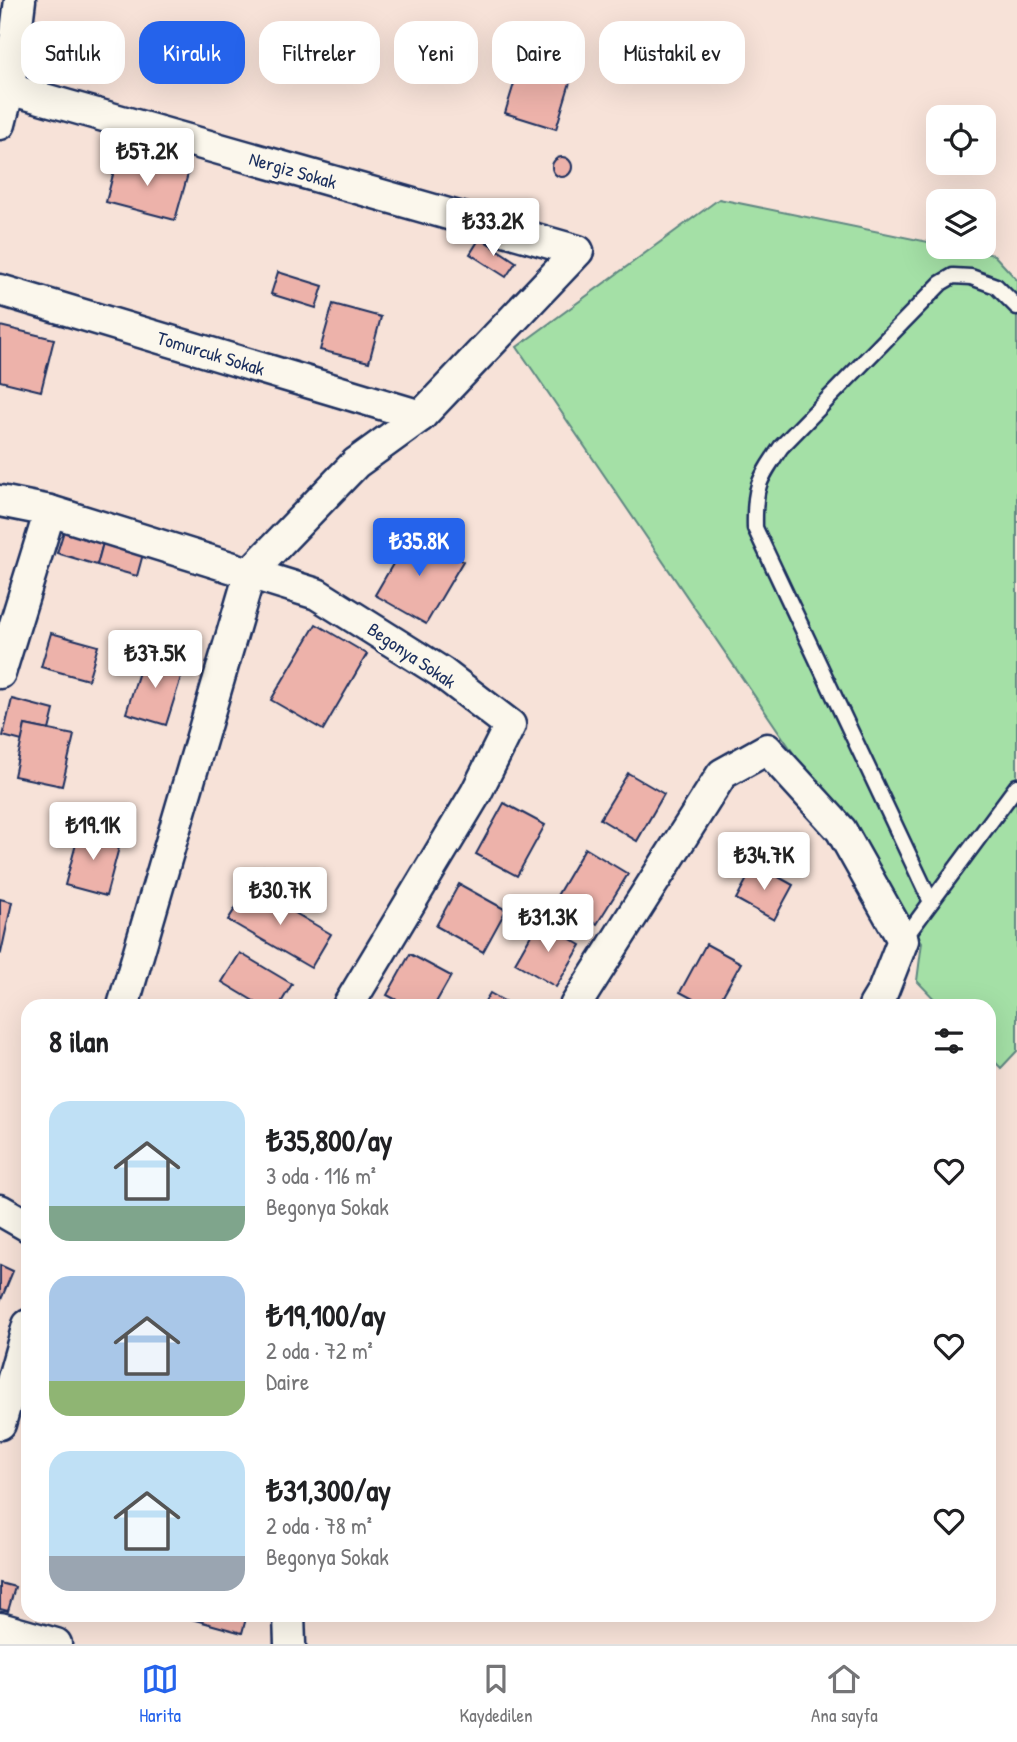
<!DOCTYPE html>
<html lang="tr">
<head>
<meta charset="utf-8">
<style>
  body { margin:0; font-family:"Patrick Hand",sans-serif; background:#f6f6f6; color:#202124; height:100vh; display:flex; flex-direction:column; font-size:26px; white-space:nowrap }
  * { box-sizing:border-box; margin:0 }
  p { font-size:23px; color:#757577 }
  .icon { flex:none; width:38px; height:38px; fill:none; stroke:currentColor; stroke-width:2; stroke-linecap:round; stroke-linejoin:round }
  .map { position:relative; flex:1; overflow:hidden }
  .sheet { position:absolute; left:21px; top:999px; width:975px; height:623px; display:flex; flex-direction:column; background:#fff; border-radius:21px; box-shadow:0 7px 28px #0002 }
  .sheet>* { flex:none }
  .guide { position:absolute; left:21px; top:21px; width:976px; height:63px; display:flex; gap:14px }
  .fabs { position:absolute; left:926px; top:105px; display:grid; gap:14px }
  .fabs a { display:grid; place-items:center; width:70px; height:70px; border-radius:14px; background:#fff; box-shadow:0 7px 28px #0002; font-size:35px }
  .price { position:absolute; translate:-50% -60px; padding:0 16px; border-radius:7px; background:#fff; color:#222; font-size:23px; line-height:46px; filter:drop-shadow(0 2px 4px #0008) }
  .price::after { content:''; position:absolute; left:50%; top:42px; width:21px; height:16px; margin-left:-10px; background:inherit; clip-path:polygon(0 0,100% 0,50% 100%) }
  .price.active { background:#2563eb; color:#fff }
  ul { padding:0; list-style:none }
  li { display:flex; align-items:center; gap:21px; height:175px; padding:0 28px }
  li span { display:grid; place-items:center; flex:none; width:196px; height:140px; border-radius:21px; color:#555 }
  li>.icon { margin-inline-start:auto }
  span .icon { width:84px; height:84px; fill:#fffc; stroke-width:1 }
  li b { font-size:30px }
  h2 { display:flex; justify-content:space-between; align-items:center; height:84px; padding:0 28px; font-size:30px }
  .pill { padding:0 24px; border-radius:21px; background:#fff; box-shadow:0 7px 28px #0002; font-size:24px; line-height:63px }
  .pill.active { background:#2563eb; color:#fff }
  .tab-bar { display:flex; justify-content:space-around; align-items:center; height:98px; border-top:2px solid #e0e0e0; background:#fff; font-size:19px; color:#757577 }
  .tab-bar a { display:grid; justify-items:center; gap:4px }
  .tab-bar .active { color:#2563eb }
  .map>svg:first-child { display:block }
</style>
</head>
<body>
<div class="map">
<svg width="1017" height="1644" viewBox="0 0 1017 1644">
  <rect width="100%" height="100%" fill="#f7e2d8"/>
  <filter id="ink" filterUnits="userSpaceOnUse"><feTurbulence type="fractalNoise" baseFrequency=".0143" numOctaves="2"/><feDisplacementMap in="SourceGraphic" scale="14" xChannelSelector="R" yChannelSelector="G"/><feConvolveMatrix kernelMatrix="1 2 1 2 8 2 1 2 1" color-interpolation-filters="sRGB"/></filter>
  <g filter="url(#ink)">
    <path fill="#a4e0a6" stroke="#608882" stroke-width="2" d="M719,199L938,244V247H953L994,255L1017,280V1051L1001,1068L989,1056V1006H941L917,981L922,942L517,347Z"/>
    <g fill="#edb2aa" stroke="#1b2f5e" stroke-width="2">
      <path d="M520,64L571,79L556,129L505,113Z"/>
      <path d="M118,155L188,174L175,220L106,202Z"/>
      <circle cx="562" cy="167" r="10"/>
      <path d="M480,238L516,262L506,277L470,254Z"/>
      <path d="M278,272L323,286L316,308L271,294Z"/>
      <path d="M333,304L381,317L369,362L320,350Z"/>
      <path d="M0,326L54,339L41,391L0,381Z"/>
      <path d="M64,531L103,543L97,565L57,553Z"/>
      <path d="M412,531L463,561L426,624L375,595Z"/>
      <path d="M103,543L143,554L137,576L97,565Z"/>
      <path d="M316,624L367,654L323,730L271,700Z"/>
      <path d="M51,633L98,646L88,680L41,667Z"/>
      <path d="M144,656L184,668L166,725L126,713Z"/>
      <path d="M12,699L54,710L49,730L25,725L22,741L3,736Z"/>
      <path d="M25,725L74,735L62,786L14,776Z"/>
      <path d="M628,773L664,794L637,841L600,819Z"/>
      <path d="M504,803L545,825L517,876L476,854Z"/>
      <path d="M80,829L121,840L106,896L65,885Z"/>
      <path d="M585,848L628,874L597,924L555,899Z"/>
      <path d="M755,864L793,885L774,920L736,899Z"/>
      <path d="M264,866L301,880L295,895L258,881Z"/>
      <path d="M459,884L506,910L483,952L436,926Z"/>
      <path d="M249,886L331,934L311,968L228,920Z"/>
      <path d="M0,899L12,902L1,953L0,952Z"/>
      <path d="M539,921L581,945L556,987L515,963Z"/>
      <path d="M706,944L741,963L717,1006H706L680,992Z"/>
      <path d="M240,953L292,984L279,1006H262L222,982Z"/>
      <path d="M410,954L451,976L434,1006H408L387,995Z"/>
      <path d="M490,993L513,1006H482Z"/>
      <path d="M0,1265L13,1271L0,1302Z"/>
      <path d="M0,1583L15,1587L8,1611L0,1609Z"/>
      <path d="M177,1615H247L242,1633Z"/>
    </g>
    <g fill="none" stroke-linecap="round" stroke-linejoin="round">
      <g stroke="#1b2f5e" stroke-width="19">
        <g id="lane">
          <path d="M931,902L755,528C754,487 758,481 781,447L941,283L953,276L971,277L996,286L1017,307"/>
          <path d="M903,940L1017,786"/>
        </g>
      </g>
      <g stroke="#1b2f5e" stroke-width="35">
        <g id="street">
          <path d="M9,89L578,251L421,416L356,463L250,573L123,1006"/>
          <path d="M0,124L9,89L20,0"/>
          <path d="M0,290L421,416"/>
          <path d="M0,501L50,511L317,594L441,672L510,725L476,793L348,1006"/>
          <path d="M0,673L50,511"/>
          <path d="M575,1006L722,774L767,749L841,830L903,940L883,991L874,1006"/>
          <path d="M0,1210L28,1226"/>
          <path d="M0,1424L28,1325"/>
          <path d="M289,1615L290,1644"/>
          <path d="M0,1628L56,1644"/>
        </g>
      </g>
      <use href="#lane" stroke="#fbf7ec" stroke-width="14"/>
      <use href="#street" stroke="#fbf7ec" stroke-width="30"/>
    </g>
  </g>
  <g text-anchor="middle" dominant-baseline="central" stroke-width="6" stroke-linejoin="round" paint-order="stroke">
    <g font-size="19" fill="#1b2f5e" stroke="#fbf7ec">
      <text transform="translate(293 170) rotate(16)">Nergiz Sokak</text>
      <text transform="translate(211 353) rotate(17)">Tomurcuk Sokak</text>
      <text transform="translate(412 655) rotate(34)">Begonya Sokak</text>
    </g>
  </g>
</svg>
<div class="fabs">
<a><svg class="icon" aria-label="locate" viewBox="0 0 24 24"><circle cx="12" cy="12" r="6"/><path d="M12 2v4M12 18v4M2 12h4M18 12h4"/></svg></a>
<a><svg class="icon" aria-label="layers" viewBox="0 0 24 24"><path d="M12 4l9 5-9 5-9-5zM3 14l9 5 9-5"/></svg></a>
</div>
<b class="price" style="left:147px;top:188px">₺57.2K</b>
<b class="price" style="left:493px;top:258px">₺33.2K</b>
<b class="price active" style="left:419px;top:578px">₺35.8K</b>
<b class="price" style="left:155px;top:690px">₺37.5K</b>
<b class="price" style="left:93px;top:862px">₺19.1K</b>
<b class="price" style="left:764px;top:892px">₺34.7K</b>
<b class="price" style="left:280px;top:927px">₺30.7K</b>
<b class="price" style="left:548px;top:954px">₺31.3K</b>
<div class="guide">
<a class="pill">Satılık</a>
<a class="pill active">Kiralık</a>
<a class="pill">Filtreler</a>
<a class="pill">Yeni</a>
<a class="pill">Daire</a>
<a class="pill">Müstakil ev</a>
</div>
<section class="sheet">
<h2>8 ilan<svg class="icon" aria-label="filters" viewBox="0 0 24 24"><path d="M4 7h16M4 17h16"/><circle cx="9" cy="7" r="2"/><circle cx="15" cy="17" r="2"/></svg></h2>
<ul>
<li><span style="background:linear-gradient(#bfe0f5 75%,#7fa58c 0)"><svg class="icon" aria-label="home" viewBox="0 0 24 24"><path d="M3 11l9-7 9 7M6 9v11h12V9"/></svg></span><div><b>₺35,800/ay</b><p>3 oda · 116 m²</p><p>Begonya Sokak</p></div><svg class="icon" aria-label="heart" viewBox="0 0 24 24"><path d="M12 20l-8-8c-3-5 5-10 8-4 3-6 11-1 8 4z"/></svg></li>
<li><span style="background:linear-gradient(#a9c7e8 75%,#8fb573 0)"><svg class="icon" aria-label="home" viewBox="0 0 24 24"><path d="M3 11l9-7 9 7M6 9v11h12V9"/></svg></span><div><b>₺19,100/ay</b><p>2 oda · 72 m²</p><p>Daire</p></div><svg class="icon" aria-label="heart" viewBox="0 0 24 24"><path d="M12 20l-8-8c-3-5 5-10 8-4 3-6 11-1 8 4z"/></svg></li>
<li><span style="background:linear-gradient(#bfe0f5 75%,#9aa5b1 0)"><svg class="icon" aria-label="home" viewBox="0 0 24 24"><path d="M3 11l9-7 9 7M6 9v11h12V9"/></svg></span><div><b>₺31,300/ay</b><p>2 oda · 78 m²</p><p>Begonya Sokak</p></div><svg class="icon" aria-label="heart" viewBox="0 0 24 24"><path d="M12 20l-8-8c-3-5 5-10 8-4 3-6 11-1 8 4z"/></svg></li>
</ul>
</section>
</div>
<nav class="tab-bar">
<a class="active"><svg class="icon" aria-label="map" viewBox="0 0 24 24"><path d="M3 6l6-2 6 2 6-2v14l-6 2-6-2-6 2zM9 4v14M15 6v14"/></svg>Harita</a>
<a><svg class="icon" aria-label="saved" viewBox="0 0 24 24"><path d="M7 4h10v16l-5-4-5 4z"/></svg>Kaydedilen</a>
<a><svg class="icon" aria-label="home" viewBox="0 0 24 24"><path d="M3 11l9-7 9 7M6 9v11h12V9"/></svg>Ana sayfa</a>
</nav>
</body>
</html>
